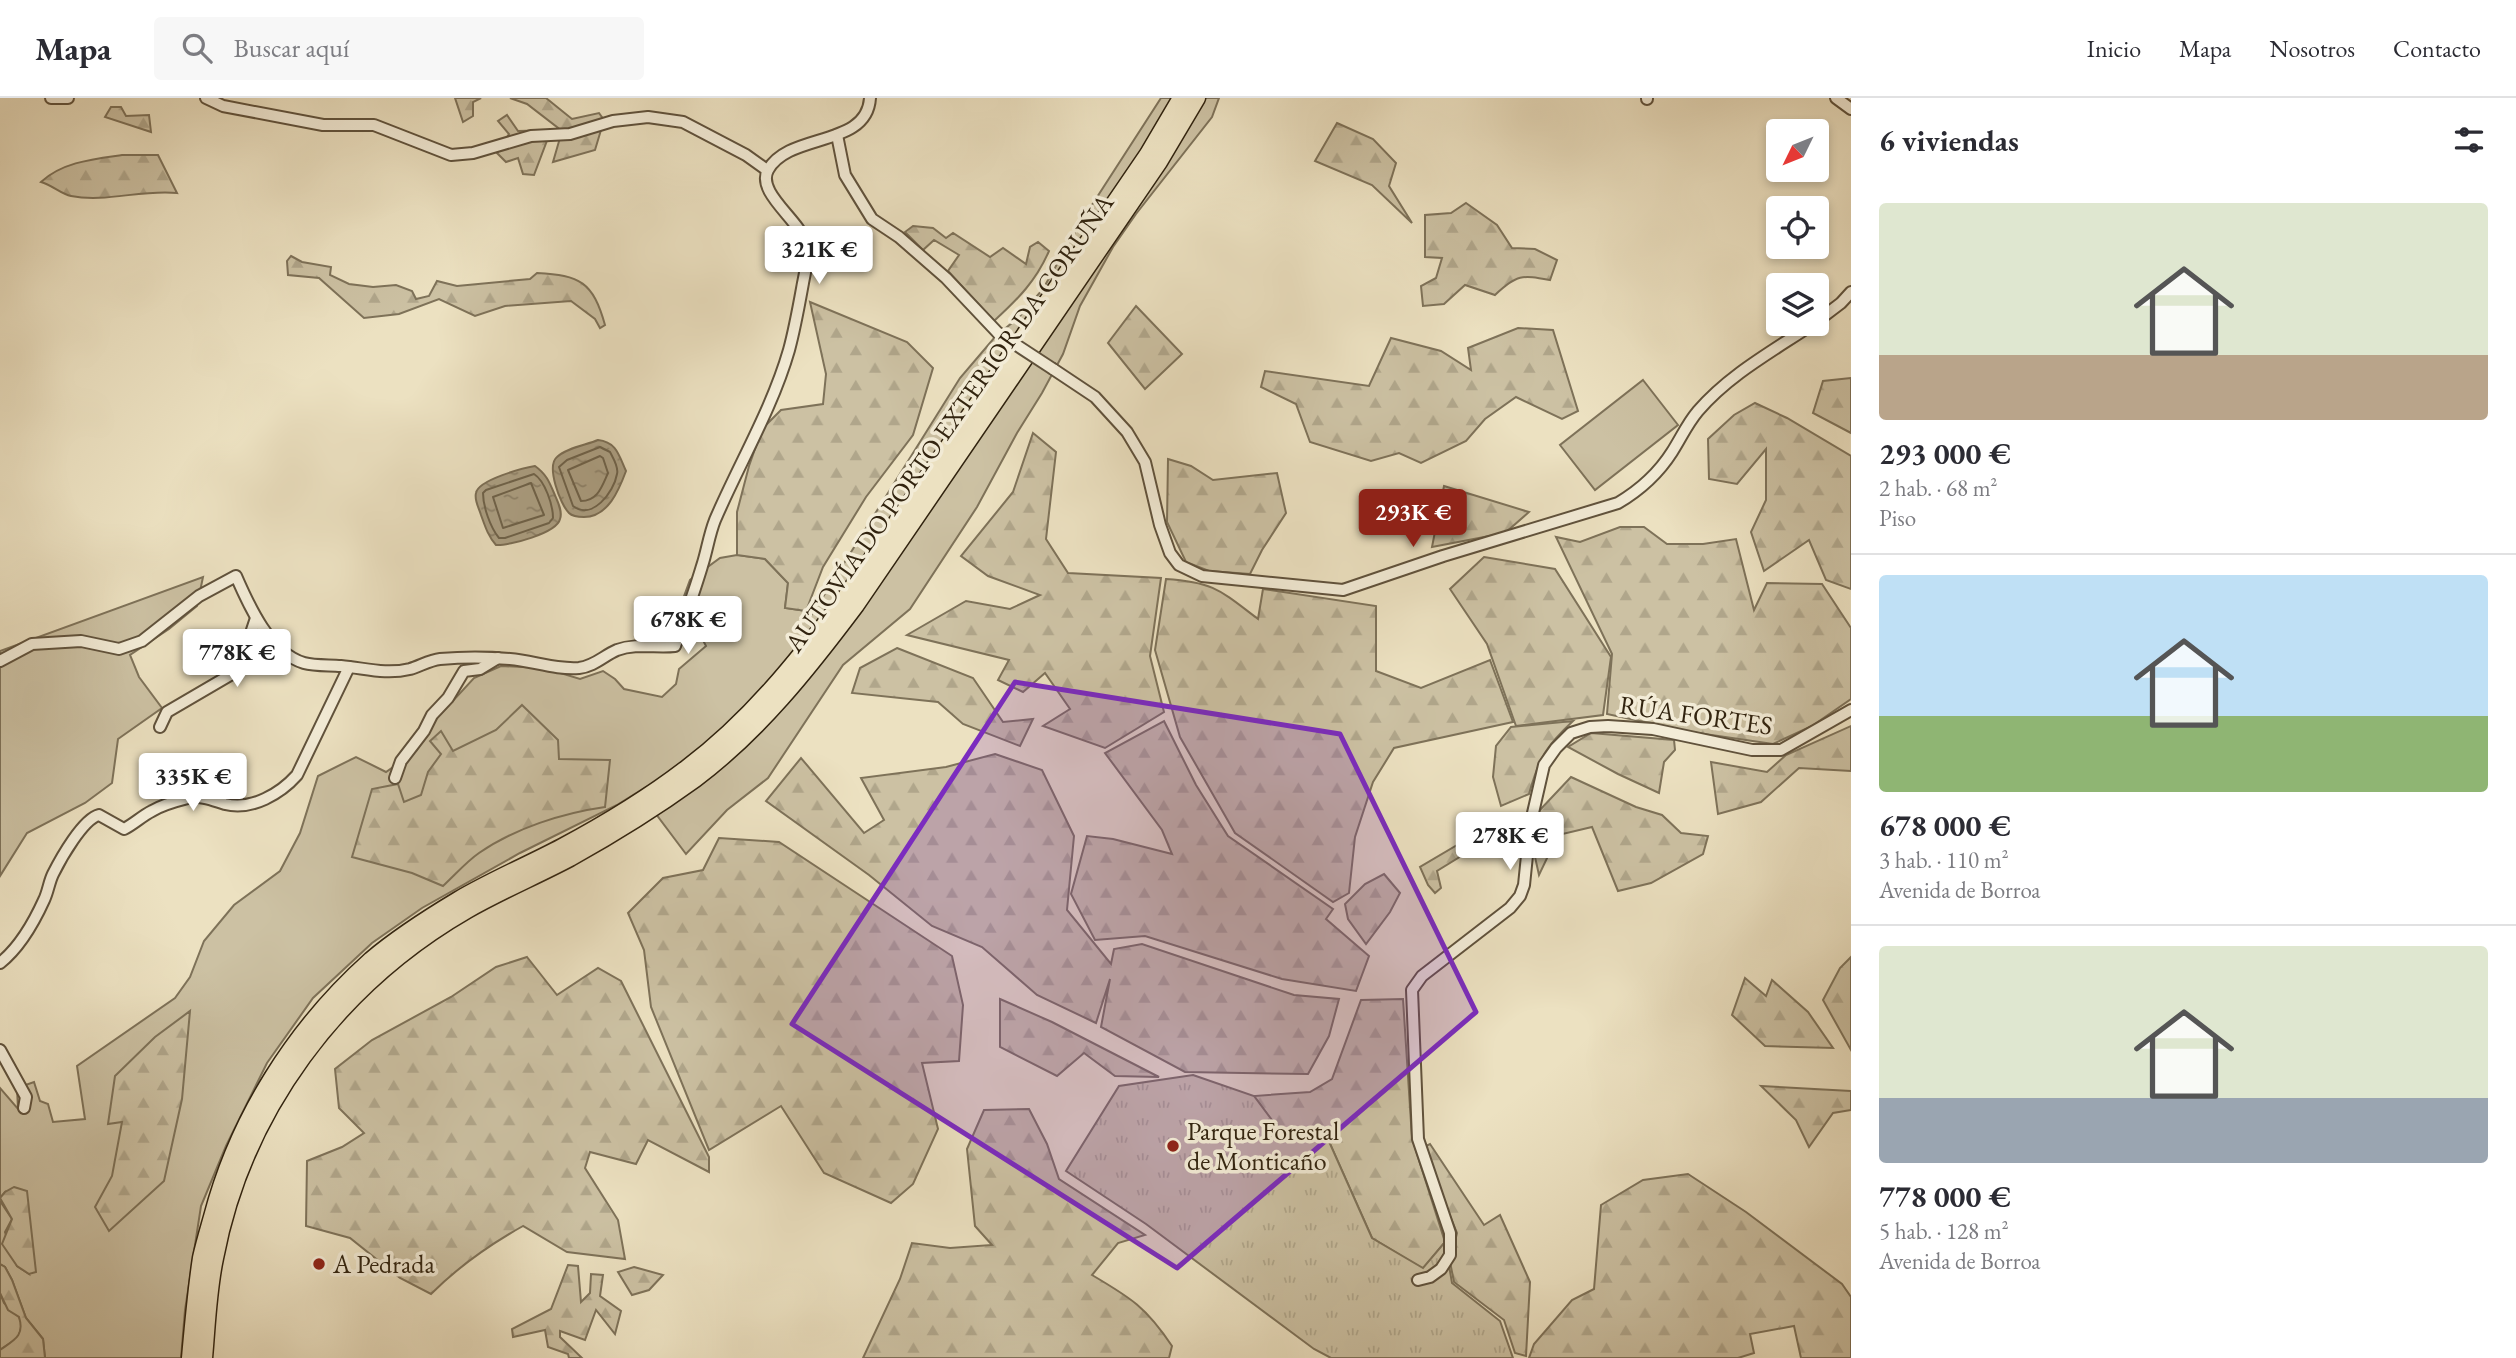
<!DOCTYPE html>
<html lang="es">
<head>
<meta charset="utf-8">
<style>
  body { margin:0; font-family:"EB Garamond",serif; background:#f7f7f7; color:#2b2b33; height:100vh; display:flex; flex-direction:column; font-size:26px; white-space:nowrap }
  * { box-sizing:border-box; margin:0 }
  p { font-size:23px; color:#7c7c81 }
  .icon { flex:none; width:38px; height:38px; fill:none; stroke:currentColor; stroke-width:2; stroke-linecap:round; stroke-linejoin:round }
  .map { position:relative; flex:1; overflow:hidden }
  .side { display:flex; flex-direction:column; background:#fff; width:665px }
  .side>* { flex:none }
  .needle { width:46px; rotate:227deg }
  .buttons { position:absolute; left:1766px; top:21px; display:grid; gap:14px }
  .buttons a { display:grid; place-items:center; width:63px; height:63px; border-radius:7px; background:#fff; box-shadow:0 4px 10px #0003; font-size:35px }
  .price { position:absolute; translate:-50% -60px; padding:0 16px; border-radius:7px; background:#fff; color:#222; font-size:23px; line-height:46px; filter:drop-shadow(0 2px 4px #0008) }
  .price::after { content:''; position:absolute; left:50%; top:42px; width:21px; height:16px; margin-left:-10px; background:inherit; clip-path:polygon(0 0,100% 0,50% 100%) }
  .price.active { background:#8f2418; color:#fff }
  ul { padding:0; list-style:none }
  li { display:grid; align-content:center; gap:14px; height:371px; padding:0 28px }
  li+li { border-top:2px solid #e1e1e2 }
  li span { display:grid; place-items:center; height:217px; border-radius:7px; color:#555 }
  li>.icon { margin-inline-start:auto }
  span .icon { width:126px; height:126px; fill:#fffc; stroke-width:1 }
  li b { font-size:30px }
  h2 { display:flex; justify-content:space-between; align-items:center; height:84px; padding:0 28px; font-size:30px }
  header { display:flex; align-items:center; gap:42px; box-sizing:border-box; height:98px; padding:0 35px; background:#fff; border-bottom:2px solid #e1e1e2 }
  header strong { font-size:33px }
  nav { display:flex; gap:38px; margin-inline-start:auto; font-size:24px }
  .search { width:490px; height:63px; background:#f7f7f7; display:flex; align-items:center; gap:18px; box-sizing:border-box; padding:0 24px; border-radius:7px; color:#7c7c81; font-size:26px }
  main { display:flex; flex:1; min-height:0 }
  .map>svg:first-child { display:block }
</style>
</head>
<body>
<header>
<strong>Mapa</strong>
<div class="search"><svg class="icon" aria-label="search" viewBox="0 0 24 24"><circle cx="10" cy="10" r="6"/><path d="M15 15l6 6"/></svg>Buscar aquí</div>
<nav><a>Inicio</a><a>Mapa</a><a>Nosotros</a><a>Contacto</a></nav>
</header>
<main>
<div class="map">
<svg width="1851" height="1260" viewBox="0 0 1851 1260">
  <defs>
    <pattern id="forest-firs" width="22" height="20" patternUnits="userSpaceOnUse" patternTransform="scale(1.75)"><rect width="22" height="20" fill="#ccc1a3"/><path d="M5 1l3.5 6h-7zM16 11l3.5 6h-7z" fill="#b0a68b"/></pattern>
    <pattern id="park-tufts" width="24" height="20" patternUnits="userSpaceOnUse" patternTransform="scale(1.75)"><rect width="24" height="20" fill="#ccc1a3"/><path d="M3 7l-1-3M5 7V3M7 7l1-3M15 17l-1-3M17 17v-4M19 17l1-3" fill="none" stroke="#b0a68b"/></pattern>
    <pattern id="water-ripples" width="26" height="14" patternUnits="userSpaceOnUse" patternTransform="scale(1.75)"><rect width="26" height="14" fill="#aca084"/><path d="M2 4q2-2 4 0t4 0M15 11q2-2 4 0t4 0" fill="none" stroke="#8d826a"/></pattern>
  </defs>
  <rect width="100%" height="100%" fill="#ece1c1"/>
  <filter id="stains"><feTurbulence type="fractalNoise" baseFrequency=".00286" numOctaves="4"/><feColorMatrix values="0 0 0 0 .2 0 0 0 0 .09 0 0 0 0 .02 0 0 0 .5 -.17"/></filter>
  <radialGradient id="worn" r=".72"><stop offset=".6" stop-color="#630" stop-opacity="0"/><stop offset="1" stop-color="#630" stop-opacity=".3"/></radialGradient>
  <g fill="#ccc1a3" stroke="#7e7259" stroke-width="2">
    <path d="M1161,0H1219L1212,19L1136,116L1113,149L1080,208L1063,256L1042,295L1017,335L977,409L910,511L843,567L768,680L727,712L686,756L656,716L646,689L617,707L520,755L422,810L372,845L313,900L267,965L226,1048L201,1108L185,1212L181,1260H45L43,1241L26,1220L12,1182L5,1169L0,1166V1103L12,1121L5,1134L17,1168L29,1176L5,1094L0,1100V990L18,1011L17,990L34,984L40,1003L48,1006L53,1024L85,1021L77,968L175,900L190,879L204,843L234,807L280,773L300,735L318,678L356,659L386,674L416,653L437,620L474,580L501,568L544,570L580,581L603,573L615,581L624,591L662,599L676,586L679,571L706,548L695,527L679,512L690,482L720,460L737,457L765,461L788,485L785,510L806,513L811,518L960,280L995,239L1019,219L1043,191L1079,127Z"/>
    <path d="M1643,282L1678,327L1595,392L1560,347Z"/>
    <path d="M203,479L197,508L169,531L130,557L139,579L162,610L118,641L112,685L85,705L27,735L0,778V553Z"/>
    <path d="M0,1195L4,1205L19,1219L22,1227L18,1240L0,1252Z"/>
  </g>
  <g fill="url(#forest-firs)" stroke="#7e7259" stroke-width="2">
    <path d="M455,0H481L473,4V18L463,24Z"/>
    <path d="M510,0H546L572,21L599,15L604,22L595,52L553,64L562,33L527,6Z"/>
    <path d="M111,9H121L126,18L149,17L151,34L105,19Z"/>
    <path d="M507,17L518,33L551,32L534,77L523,76L518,60L506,64L497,55L509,36L498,23Z"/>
    <path d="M1337,25L1373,41L1396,65L1389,88L1412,125L1372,87L1315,63Z"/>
    <path d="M122,57H158L177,95C142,91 106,105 71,98C61,96 52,87 41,84C62,64 94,61 122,57Z"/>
    <path d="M1466,105L1497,127L1512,150L1535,151L1557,162L1550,182C1522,177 1517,176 1495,197L1465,187L1444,206L1423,208L1421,188L1436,180L1442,160L1425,159V117L1451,115Z"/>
    <path d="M913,128L933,130L946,140L953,135L990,159L1003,150L1026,166L1030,149L1038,144L1049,153C1036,183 1018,201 994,223L948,173L959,157L934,142L923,152L905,134Z"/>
    <path d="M291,158L302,164L331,169L330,177L349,186L373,189L396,187L412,193L416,201L429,198L437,183L457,188L530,181L537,175C580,177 593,184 605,227L600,230L595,221L571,203L505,208L475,218L439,201L399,216L364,220L319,180L288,177L287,163Z"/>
    <path d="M810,204L907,244L933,270L913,337L866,399L823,469L806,513L785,510L788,485L765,461L737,457V414L749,368L762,331L781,312L823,306L826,276Z"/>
    <path d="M1136,208L1182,256L1145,291L1108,245Z"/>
    <path d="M1518,230L1553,232L1578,313L1562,321L1516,299L1485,321L1466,343L1421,365L1399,355L1371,363L1310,344L1296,306L1261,289L1265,273L1369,288L1391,240L1441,253L1471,272L1468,250Z"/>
    <path d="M1851,280V335L1813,315L1823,283Z"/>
    <path d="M1755,305L1787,320L1851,358V491L1826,482L1809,442L1764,473L1751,434L1766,402V351L1737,386L1709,381L1708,341L1734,317Z"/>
    <path d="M1033,335L1056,354L1046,441L1068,475L1161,480L1150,558L1164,614L1105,650L1043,628L1070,611L1045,575L1023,594L998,582L1009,562L907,537L966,503L1010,511L1040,497L988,478L961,458L1013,394Z"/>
    <path d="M1168,361L1191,368L1213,382L1277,375L1286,415L1262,452L1250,476L1209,473L1186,464L1167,424Z"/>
    <path d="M1444,388L1529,414L1505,435L1432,449Z"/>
    <path d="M1620,429H1644L1667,446H1703L1736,441L1754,512L1767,485L1822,486L1851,530V601L1812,628L1773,646L1691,634L1607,616L1612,556L1556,439L1580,444Z"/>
    <path d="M1484,459L1555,471L1611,559L1603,617L1516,628L1487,546L1450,491Z"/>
    <path d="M1166,481C1214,484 1221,493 1258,521L1263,491L1376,508V573L1421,590L1490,562L1513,624L1394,650L1373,684L1355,739L1349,795L1333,804L1235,735L1180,639L1155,552Z"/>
    <path d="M897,550L973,580L1003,624L1033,621L1020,648L963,626L938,604L852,595L860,570Z"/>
    <path d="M522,607L558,642L559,661L610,662L605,709C563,715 515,730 479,755C466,764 455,777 443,788L412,775L352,759L372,691L398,686L404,704L421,697L428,674L441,656L430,643L441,633L453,653L496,632Z"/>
    <path d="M1164,623L1196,687L1228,738L1333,811L1326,821L1369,858L1356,893L1282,881L1145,838L1095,842L1071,796L1087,738L1113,741L1172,756L1162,732L1105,655Z"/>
    <path d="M1573,623C1546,648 1539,660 1529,696L1501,708L1493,679L1496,648L1511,629Z"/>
    <path d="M1851,628V673L1799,670L1761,704L1718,716L1711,664L1767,674L1786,657Z"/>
    <path d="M1591,635L1674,642L1675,652L1664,664L1659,695L1618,676L1568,649Z"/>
    <path d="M995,656L1042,672L1074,738L1067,812L1111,866L1114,851L1142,846L1294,897L1339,901L1329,938L1308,976L1185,974L1101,929L1110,881L1096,925L1037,897L982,849L932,828L869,777L766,703L801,660L864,735L884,722L861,680L946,669Z"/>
    <path d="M1571,679L1636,709L1662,717L1681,735L1708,738L1703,756L1651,785L1618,793L1592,729L1558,737L1539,777L1533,750L1538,714Z"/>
    <path d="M1491,727L1497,736L1437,773L1441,790L1435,795L1428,787L1420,769Z"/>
    <path d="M719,740L779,744L952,858L963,907L959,963L922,965L938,1031L913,1086L891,1105L824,1075L781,1008L709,1052L651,909L644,852L628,815L663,780L703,772Z"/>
    <path d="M1384,776L1400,795L1390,814L1366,846L1348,821L1345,806L1365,786Z"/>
    <path d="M527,859L557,897L598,870L621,883L709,1059V1074L648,1042L636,1066L590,1054L585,1070L618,1122L625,1161L567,1154L523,1128C489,1147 458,1169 431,1196L400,1180L350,1140L306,1128L307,1063L342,1049L364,1035L339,1010L335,971L372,942L451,899L496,869Z"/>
    <path d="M1851,859V952L1823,902L1840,870Z"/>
    <path d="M1745,880L1766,898L1772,882L1808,914L1833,950L1765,948L1732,917Z"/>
    <path d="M1000,901L1052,924L1159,979L1115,978L1084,955L1057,978L1000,949Z"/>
    <path d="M1403,901L1412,1040L1445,1144L1423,1171L1372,1140L1323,1030L1307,1031L1286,1042L1254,998L1310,994L1332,981L1361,902Z"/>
    <path d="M190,913L182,1001L164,1083L109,1133L95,1109L112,1078L122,1024L108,1026L115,978L155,939Z"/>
    <path d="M1761,988L1851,993V1012L1833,1015L1809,1049L1796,1022Z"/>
    <path d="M1029,1011L1047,1046L1059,1081L1145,1137L1118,1145L1092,1177C1131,1200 1146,1209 1172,1248L1169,1260H863L900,1181L912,1145L950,1150L992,1147L975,1128L967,1051L984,1012Z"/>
    <path d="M1430,1046L1484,1127L1500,1117L1530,1184L1526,1258L1515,1255L1504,1222L1454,1184L1450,1164L1457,1135L1422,1050Z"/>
    <path d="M1688,1076L1746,1114L1842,1186L1851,1199V1260H1801L1794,1228L1750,1236L1754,1255L1738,1260H1529L1534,1246L1572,1202L1594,1191L1601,1107L1643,1082Z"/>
    <path d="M14,1089L27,1093L36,1174L29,1176L17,1168L2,1146L12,1121L0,1100L5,1094Z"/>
    <path d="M0,1166L5,1169L12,1182L26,1220L43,1241L45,1260H0V1252C14,1242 25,1238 19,1219L8,1212L0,1195Z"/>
    <path d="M568,1167L578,1168L581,1204L590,1195L591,1176L603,1177L600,1198L621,1213L615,1236L596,1212L585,1242L560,1233V1239L582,1260H569L568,1256L548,1249L545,1232L513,1239L512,1231L551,1211Z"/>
    <path d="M634,1169L663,1177L649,1192L632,1197L618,1174Z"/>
  </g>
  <path fill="url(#park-tufts)" stroke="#7e7259" stroke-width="2" d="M1193,977L1254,998L1286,1041L1307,1031L1323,1030L1372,1140L1423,1170L1445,1144L1452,1185L1500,1223L1513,1260H1331L1314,1251L1146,1126L1066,1073L1119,988Z"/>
  <g fill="url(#water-ripples)" stroke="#7b6e55" stroke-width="2">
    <path d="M598,342C617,344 619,358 626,373C619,392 608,419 584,419C579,419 573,419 569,415C560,406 546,368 557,359C566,350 586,347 598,342Z"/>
    <path d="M535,368C546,376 549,383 554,395C557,402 563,413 560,421C557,435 509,448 496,447C488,438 485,428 481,417C479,410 474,402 476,395C478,382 523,370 535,368Z"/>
  </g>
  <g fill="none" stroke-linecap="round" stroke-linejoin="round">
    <g stroke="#6e624a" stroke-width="2">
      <path d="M600,349L610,354C613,360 619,369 617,376C614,394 592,423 573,408L559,369L567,362Z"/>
      <path d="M600,358L603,360L608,375C602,388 598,403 581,403L568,372Z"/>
      <path d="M534,376C545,383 553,407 553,420L549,425L505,440H499C490,429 483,408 483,395L486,392Z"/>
      <path d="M531,385L544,417L503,430L493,399Z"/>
    </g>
    <g stroke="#60523c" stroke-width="14">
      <g id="minor">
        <path d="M51,0H68"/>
        <path d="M206,0L223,8L323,27H374L451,57L473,55L531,38L570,36L613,23L648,19L683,24L746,57L767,72"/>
        <path d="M1836,0L1851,11"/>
        <path d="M1647,1V0"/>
        <path d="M837,37L845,77L872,121L899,139L946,180L998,235"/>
        <path d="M1816,224L1841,205L1851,194"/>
        <path d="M1053,271L1095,299L1127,334L1145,364L1160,427L1170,455L1179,467L1202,478L1343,492L1443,458L1618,405C1640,392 1658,376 1672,354C1681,340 1687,326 1698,313C1730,276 1773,253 1813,226"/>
        <path d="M0,563L32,546L81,543L119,551L142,543L199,498L236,478C249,508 270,555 304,565C315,568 329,567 341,568C365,570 385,577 410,571C420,568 430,562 440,561C463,559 487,559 510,561C533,563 556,572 579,570C595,568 603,558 617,552C636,545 656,550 675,548C684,522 694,495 702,468C707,453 709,437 715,422C739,366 772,311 789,252C795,230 799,207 803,185C806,170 809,157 805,143C798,121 756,94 768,72C789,34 867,50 870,0"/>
        <path d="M160,629L167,614L232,576L251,557V535L256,520"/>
        <path d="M395,680L401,663L424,633L432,617L448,600L464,573L480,571L498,560"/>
        <path d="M0,865C19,850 34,824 44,802C48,794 49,784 53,776C61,760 83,721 99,717L124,731C134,726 142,718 152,713C162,707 176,703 188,700C202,697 212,702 225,706C252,713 281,695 297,677L349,569"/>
        <path d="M0,952L26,999L24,1010"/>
        <path d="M1418,1182L1430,1179L1441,1171L1450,1157V1135L1418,1041L1412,892L1422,878L1510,810L1520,798L1524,787L1530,728L1544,667L1556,650L1571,635L1590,629L1608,628L1653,631L1752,652H1781L1851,612"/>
      </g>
    </g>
    <g stroke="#31230f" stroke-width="19">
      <g id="highway">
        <path d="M190,1260C193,1227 196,1193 201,1160C204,1146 208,1133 212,1119C238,1020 295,930 371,862C398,839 428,820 458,802C492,782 528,767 562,749C605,726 648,700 687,670C750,623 798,562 845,500L1148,56L1181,0"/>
        <path d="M204,1260C207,1227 208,1193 215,1160C243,1013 337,887 467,812C500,793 536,778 570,760C613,736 655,710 695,681C759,633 808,571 856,507L1159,64L1197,0"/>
      </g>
    </g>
    <use href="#minor" stroke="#f3ecd7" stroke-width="10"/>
    <use href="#highway" stroke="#ece1c1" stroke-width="16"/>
    <g stroke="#60523c" stroke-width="14" stroke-linecap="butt">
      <path id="minor-bridge" d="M998,235L1053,271"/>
    </g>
    <use href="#minor-bridge" stroke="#f3ecd7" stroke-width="10"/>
  </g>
  <path fill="#7b2cbf" fill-opacity="0.2" stroke="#7b2cbf" stroke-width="5" stroke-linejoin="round" d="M1015,584L1340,636L1476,914L1177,1170L792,926Z"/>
  <g fill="#8f2418" stroke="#f3ecd7" stroke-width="2.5">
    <circle cx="1173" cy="1048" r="7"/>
    <circle cx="319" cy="1166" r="7"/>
  </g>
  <g text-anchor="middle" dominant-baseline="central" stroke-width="7" stroke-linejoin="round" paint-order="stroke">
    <g font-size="26" fill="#31230f" stroke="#f3ecd7">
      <text transform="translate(949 325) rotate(-55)">AUTOVÍA DO PORTO EXTERIOR DA CORUÑA</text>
      <text transform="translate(1696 617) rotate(8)">RÚA FORTES</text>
    </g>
    <g font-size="26" fill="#31230f" stroke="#f3ecd7" text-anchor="start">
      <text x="1187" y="1033">Parque Forestal<tspan x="1187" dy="30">de Monticaño</tspan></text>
      <text x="333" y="1166">A Pedrada</text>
    </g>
  </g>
  <rect width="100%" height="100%" filter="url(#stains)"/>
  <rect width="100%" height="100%" fill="url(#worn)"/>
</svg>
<div class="buttons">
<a><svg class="needle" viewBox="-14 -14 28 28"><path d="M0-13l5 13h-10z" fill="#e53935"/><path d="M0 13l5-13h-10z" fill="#7c7c81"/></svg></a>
<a><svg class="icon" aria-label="locate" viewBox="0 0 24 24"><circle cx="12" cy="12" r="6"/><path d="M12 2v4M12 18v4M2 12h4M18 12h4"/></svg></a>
<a><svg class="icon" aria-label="layers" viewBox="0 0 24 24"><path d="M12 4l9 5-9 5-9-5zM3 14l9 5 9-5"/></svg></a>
</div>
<b class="price" style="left:819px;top:188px">321K €</b>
<b class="price active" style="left:1413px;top:451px">293K €</b>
<b class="price" style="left:688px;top:558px">678K €</b>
<b class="price" style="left:237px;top:591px">778K €</b>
<b class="price" style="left:193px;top:715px">335K €</b>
<b class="price" style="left:1510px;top:774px">278K €</b>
</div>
<section class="side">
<h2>6 viviendas<svg class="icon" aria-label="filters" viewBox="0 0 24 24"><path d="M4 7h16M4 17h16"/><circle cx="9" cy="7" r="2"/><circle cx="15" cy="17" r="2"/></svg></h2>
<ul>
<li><span style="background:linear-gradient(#dfe7d0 70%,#b9a48a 0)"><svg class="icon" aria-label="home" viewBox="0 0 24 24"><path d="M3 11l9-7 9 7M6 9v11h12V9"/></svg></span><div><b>293 000 €</b><p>2 hab. · 68 m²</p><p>Piso</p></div></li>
<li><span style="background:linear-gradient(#bfe0f5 65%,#8fb573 0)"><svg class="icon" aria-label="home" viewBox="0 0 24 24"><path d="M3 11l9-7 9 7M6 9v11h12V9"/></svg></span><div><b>678 000 €</b><p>3 hab. · 110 m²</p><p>Avenida de Borroa</p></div></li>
<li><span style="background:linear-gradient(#dfe7d0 70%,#9aa5b1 0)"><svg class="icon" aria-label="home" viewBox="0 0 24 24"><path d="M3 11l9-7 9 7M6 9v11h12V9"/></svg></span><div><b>778 000 €</b><p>5 hab. · 128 m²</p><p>Avenida de Borroa</p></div></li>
</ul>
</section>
</main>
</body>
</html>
